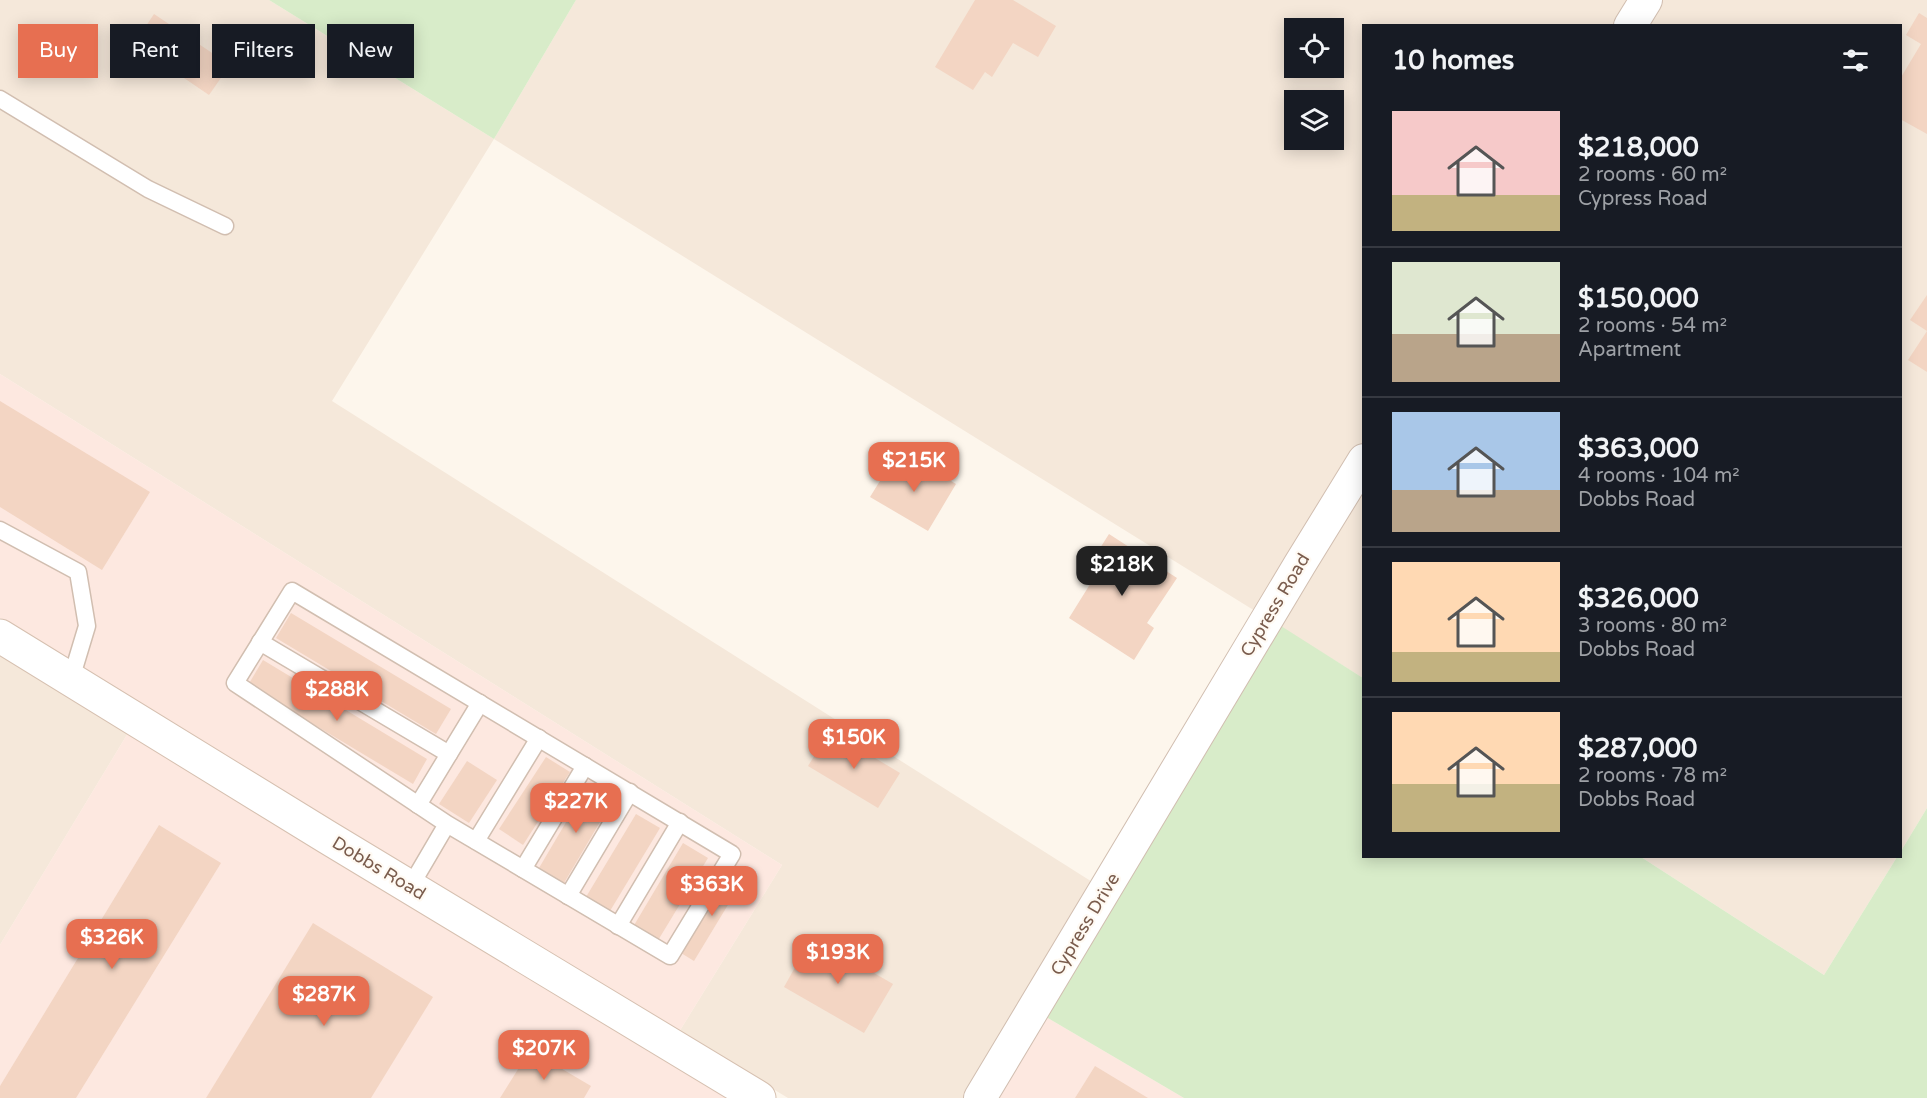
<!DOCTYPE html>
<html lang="en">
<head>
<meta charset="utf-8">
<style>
  body { margin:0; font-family:"Varela Round",sans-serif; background:#20242c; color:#f1f3f6; height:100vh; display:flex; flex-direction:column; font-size:22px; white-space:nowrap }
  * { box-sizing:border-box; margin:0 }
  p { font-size:20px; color:#9ea1a6 }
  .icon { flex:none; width:33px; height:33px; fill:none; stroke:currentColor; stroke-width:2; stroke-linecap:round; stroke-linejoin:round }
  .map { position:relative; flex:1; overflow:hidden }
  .side { position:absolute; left:1362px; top:24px; width:540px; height:834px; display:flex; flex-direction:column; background:#171b24; border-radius:0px; box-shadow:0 3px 15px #0003 }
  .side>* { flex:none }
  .banner { position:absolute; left:18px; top:24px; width:570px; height:54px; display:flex; gap:12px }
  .fabs { position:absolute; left:1284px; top:18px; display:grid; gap:12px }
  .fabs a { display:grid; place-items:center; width:60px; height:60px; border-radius:0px; background:#171b24; box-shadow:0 3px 15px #0003; font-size:30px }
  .price { position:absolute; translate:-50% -51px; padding:0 14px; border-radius:12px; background:#e76f51; color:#fff; font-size:20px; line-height:39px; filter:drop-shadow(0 2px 3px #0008) }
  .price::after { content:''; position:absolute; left:50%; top:36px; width:18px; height:14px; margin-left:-9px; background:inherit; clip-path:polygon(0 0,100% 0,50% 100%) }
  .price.selected { background:#222; color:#fff }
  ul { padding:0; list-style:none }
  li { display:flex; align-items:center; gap:18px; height:150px; padding:0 30px }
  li+li { border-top:2px solid #363941 }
  li span { display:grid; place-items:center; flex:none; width:168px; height:120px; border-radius:0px; color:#555 }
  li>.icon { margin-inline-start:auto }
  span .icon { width:72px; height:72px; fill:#fffc; stroke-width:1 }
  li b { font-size:26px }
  h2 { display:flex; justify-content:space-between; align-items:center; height:72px; padding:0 30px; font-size:26px }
  .pill { padding:0 21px; border-radius:0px; background:#171b24; box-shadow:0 3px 15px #0003; font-size:21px; line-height:54px }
  .pill.selected { background:#e76f51; color:#fff }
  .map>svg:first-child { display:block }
</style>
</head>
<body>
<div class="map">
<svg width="1927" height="1098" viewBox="0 0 1927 1098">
  <rect width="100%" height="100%" fill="#fdf6ec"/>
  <g fill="#f5e8da" fill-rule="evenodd">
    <path d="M0,0H269L494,139L576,0H1927V808L1901,851L1900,26H1364L1363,678L494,139L332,401L1097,885L967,1098H788L679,1032L782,865L0,374ZM1294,28H1334V68H1294ZM1294,100H1334V140H1294Z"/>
    <path d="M0,654L128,733L0,945Z"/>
    <path d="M1641,857H1897L1824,975Z"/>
  </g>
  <g fill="#fde8e0">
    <path d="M0,374L782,865L679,1032L0,618Z"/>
    <path d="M128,733L729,1098H0V945Z"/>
    <path d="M1024,1004L1184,1098H967Z"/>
  </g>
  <g fill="#d8ecc9">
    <path d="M269,0H576L494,139Z"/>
    <path d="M1262,614L1363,678L1364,856L1641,857L1824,975L1897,857L1900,856L1901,851L1927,808V1098H1184L1024,1004Z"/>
  </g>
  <g fill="#f3d5c3">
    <path d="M975,0H1013L1056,26L1038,57L1013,43L992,77L985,72L973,90L935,67Z"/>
    <path d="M1919,13L1927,18V134L1900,119V79L1921,44L1906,35Z"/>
    <path d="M154,14L230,65L209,95L134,44Z"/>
    <path d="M1927,295V331L1910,320Z"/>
    <path d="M1927,331V372L1908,360Z"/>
    <path d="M0,401L150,492L102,570L0,507Z"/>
    <path d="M913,458L956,484L928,531L870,497L891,463L905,472Z"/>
    <path d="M1109,534L1177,578L1147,623L1154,628L1134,660L1069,618L1097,573L1088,567Z"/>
    <path d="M291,613L451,709L436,734L276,638Z"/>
    <path d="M263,660L427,759L413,784L248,685Z"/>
    <path d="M830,731L900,773L878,808L808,766Z"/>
    <path d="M546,757L570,772L523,845L499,829Z"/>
    <path d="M467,761L497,780L469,823L439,804Z"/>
    <path d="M588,785L613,800L564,883L539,868Z"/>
    <path d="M636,814L660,828L610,911L586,897Z"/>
    <path d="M159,825L221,863L76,1098H0V1086Z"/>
    <path d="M683,843L708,858L657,942L633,927Z"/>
    <path d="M730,873L743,880L694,961L681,953Z"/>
    <path d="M313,923L433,997L371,1098H206Z"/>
    <path d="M812,937L893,984L864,1033L784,987Z"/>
    <path d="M530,1050L591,1086L584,1098H500Z"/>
    <path d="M1095,1066L1148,1098H1075Z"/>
  </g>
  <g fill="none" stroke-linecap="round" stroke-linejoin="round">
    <g stroke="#d1beb0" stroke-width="19">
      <g id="lane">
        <path d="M0,99L148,189L225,226"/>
        <path d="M0,530L78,572L87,626L71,679"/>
        <path d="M260,642L449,754"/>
        <path d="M418,805L480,703"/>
        <path d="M476,841L539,738"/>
        <path d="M523,869L585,766"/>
        <path d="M410,887L447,824L670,956L732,854L292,591L235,683L447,824"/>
        <path d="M568,896L630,792"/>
        <path d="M618,926L680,822"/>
      </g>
    </g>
    <g stroke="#d1beb0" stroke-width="34">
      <g id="street">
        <path d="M1630,26L1646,0"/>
        <path d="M980,1098L1300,564L1364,460"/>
      </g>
    </g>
    <g stroke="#d6c0b0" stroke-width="35">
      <path id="secondary" d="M0,636L327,837L759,1098"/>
    </g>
    <use href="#lane" stroke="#fff" stroke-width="16"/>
    <use href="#street" stroke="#fff" stroke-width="32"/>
    <use href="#secondary" stroke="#fff" stroke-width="33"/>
  </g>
  <g text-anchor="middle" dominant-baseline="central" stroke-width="4.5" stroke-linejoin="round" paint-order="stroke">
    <g font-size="18" fill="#7a5c4d" stroke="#fffaf3">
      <text transform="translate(1275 605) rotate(-59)">Cypress Road</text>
      <text transform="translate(379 868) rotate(31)">Dobbs Road</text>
      <text transform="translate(1085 924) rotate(-59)">Cypress Drive</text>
    </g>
  </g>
</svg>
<div class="fabs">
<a><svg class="icon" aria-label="locate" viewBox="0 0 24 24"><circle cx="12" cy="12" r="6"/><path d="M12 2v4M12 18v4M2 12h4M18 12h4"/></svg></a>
<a><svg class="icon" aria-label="layers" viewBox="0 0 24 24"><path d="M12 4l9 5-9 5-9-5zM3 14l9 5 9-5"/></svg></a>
</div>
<b class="price" style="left:914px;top:493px">$215K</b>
<b class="price selected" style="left:1122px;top:597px">$218K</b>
<b class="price" style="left:337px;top:722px">$288K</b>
<b class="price" style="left:854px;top:770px">$150K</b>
<b class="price" style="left:576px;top:834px">$227K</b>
<b class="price" style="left:712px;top:917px">$363K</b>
<b class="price" style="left:112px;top:970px">$326K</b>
<b class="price" style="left:838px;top:985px">$193K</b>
<b class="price" style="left:324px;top:1027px">$287K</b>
<b class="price" style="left:544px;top:1081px">$207K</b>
<div class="banner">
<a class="pill selected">Buy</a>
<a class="pill">Rent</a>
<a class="pill">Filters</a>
<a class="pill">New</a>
</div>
<section class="side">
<h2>10 homes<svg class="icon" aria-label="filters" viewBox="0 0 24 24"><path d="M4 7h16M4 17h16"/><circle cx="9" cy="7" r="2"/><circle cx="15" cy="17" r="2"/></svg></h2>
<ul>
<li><span style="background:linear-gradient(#f6c9c9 70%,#c2b280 0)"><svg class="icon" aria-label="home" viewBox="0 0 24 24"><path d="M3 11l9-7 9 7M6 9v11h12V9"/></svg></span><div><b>$218,000</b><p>2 rooms · 60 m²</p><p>Cypress Road</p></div></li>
<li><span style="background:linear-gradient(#dfe7d0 60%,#b9a48a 0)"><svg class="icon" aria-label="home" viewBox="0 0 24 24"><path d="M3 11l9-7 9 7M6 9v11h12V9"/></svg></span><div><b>$150,000</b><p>2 rooms · 54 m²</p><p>Apartment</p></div></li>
<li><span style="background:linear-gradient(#a9c7e8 65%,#b9a48a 0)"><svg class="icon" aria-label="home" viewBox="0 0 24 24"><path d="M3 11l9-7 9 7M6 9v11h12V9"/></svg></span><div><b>$363,000</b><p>4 rooms · 104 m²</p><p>Dobbs Road</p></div></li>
<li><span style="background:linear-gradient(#ffd9b3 75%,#c2b280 0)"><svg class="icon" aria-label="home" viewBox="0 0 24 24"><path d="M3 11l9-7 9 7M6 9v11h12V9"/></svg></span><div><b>$326,000</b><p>3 rooms · 80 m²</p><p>Dobbs Road</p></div></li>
<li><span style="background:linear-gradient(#ffd9b3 60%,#c2b280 0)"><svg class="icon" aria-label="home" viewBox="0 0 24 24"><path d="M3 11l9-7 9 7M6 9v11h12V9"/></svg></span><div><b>$287,000</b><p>2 rooms · 78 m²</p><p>Dobbs Road</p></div></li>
</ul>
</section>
</div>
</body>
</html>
